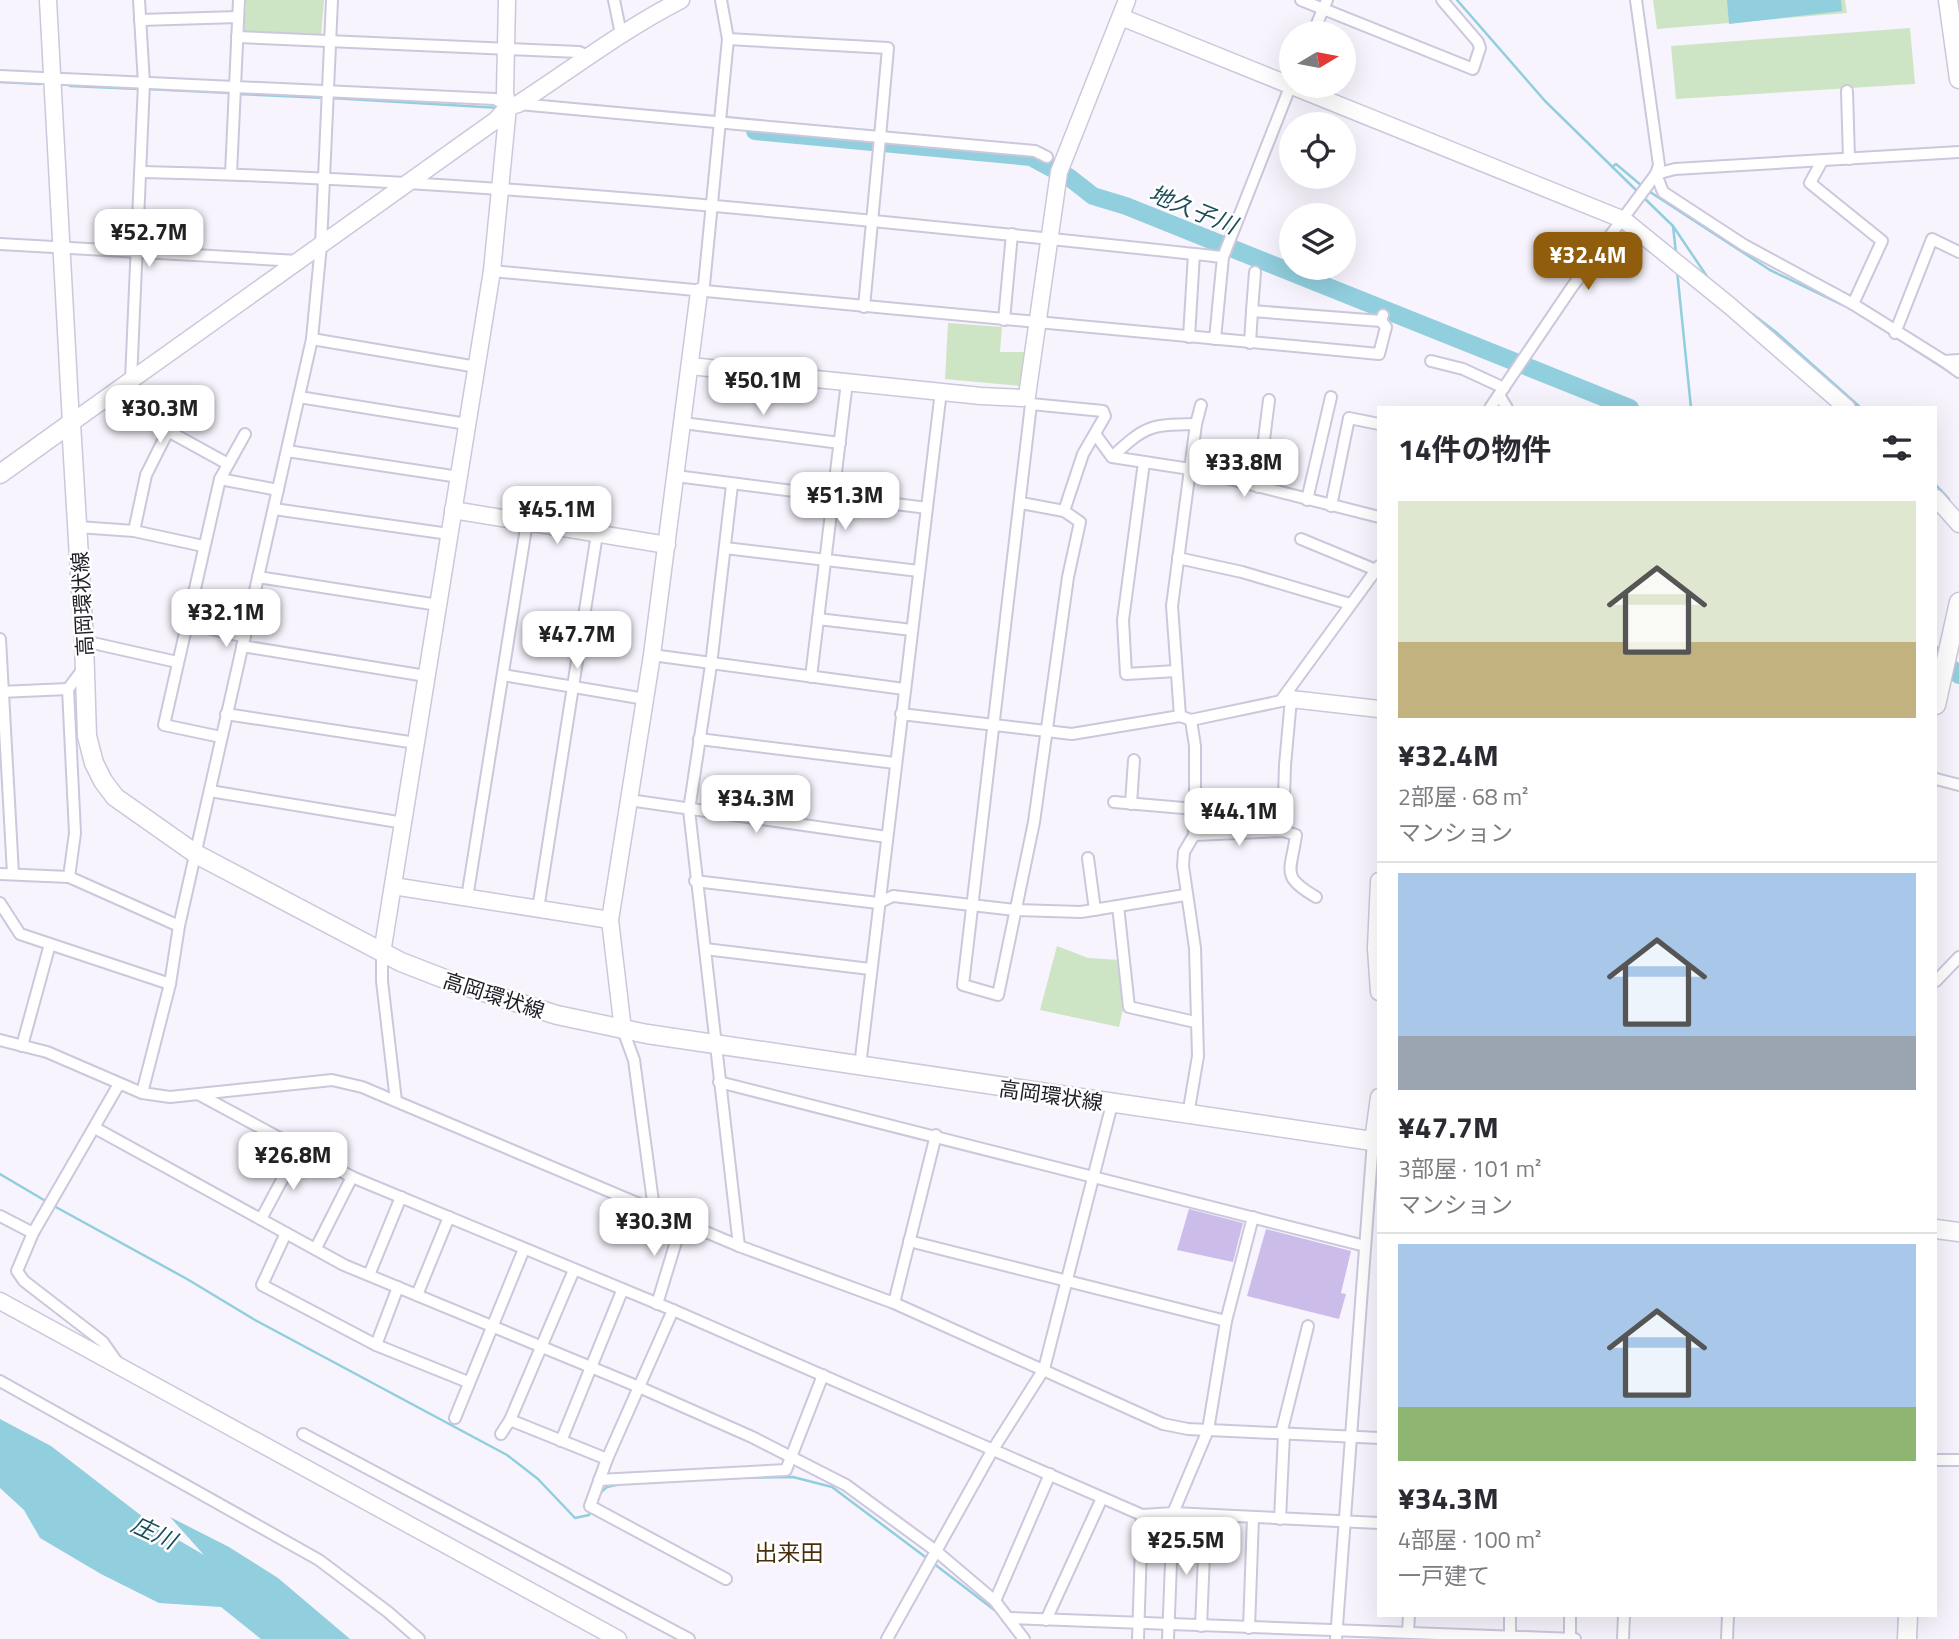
<!DOCTYPE html>
<html lang="ja">
<head>
<meta charset="utf-8">
<style>
  body { margin:0; font-family:"Titillium Web","Noto Sans JP",sans-serif; background:#f2f2f3; color:#2b2b33; height:100vh; display:flex; flex-direction:column; font-size:26px; white-space:nowrap }
  * { box-sizing:border-box; margin:0 }
  p { font-size:23px; color:#7c7c81 }
  .icon { flex:none; width:38px; height:38px; fill:none; stroke:currentColor; stroke-width:2; stroke-linecap:round; stroke-linejoin:round }
  .map { position:relative; flex:1; overflow:hidden }
  .side { position:absolute; left:1377px; top:406px; width:560px; height:1211px; display:flex; flex-direction:column; background:#fff; border-radius:0px; box-shadow:0 7px 28px #0002 }
  .side>* { flex:none }
  .needle { width:46px; rotate:80deg }
  .tools { position:absolute; left:1279px; top:21px; display:grid; gap:14px }
  .tools a { display:grid; place-items:center; width:77px; height:77px; border-radius:50%; background:#fff; box-shadow:0 7px 28px #0002; font-size:35px }
  .price { position:absolute; translate:-50% -60px; padding:0 16px; border-radius:14px; background:#fff; color:#222; font-size:23px; line-height:46px; filter:drop-shadow(0 2px 4px #0008) }
  .price::after { content:''; position:absolute; left:50%; top:42px; width:21px; height:16px; margin-left:-10px; background:inherit; clip-path:polygon(0 0,100% 0,50% 100%) }
  .price.selected { background:#8f5d0b; color:#fff }
  ul { padding:0; list-style:none }
  li { display:grid; align-content:center; gap:14px; height:371px; padding:0 21px }
  li+li { border-top:2px solid #e1e1e2 }
  li span { display:grid; place-items:center; height:217px; border-radius:0px; color:#555 }
  li>.icon { margin-inline-start:auto }
  span .icon { width:126px; height:126px; fill:#fffc; stroke-width:1 }
  li b { font-size:30px }
  h2 { display:flex; justify-content:space-between; align-items:center; height:84px; padding:0 21px; font-size:30px }
  .map>svg:first-child { display:block }
</style>
</head>
<body>
<div class="map">
<svg width="1959" height="1639" viewBox="0 0 1959 1639">
  <rect width="100%" height="100%" fill="#f7f4fd"/>
  <g fill="#cde5c4">
    <path d="M246,0H324L321,36L244,32Z"/>
    <path d="M1653,0H1845L1847,13L1657,29Z"/>
    <path d="M1910,28L1915,84L1676,99L1671,46Z"/>
    <path d="M948,323L1002,327L1000,352H1024L1020,386L945,379Z"/>
    <path d="M1057,946L1088,958L1119,960L1123,1009L1119,1027L1040,1010Z"/>
  </g>
  <g fill="#91cede">
    <path d="M1727,0H1841L1842,11L1729,24Z"/>
    <path d="M0,1419L51,1446L156,1527L204,1555L170,1517L229,1547L278,1578L350,1639H261L221,1607L159,1603L101,1574L40,1538L24,1510L0,1488Z"/>
  </g>
  <g fill="none" stroke-linecap="round" stroke-linejoin="round">
    <g stroke="#91cede" stroke-width="2.5">
      <path d="M1457,0L1545,101L1637,191"/>
      <path d="M0,82L40,84"/>
      <path d="M70,86L140,89"/>
      <path d="M147,89L231,93"/>
      <path d="M238,94L326,98"/>
      <path d="M332,98L500,108"/>
      <path d="M549,112L668,123"/>
      <path d="M1612,167L1616,164L1642,186"/>
      <path d="M1647,190L1770,270L1843,305"/>
      <path d="M1642,196L1673,226L1676,253"/>
      <path d="M1673,226L1708,278"/>
      <path d="M1677,270L1691,408"/>
      <path d="M1738,303L1777,333L1861,408"/>
      <path d="M1873,323L1959,378"/>
      <path d="M1936,485L1949,499"/>
      <path d="M0,1174L49,1203"/>
      <path d="M54,1206L187,1279L255,1320L507,1455L538,1479L575,1518L589,1515L591,1509"/>
      <path d="M725,1478L793,1477L832,1487L928,1559"/>
      <path d="M599,1494L607,1487L621,1484"/>
      <path d="M933,1563L997,1612"/>
    </g>
    <g stroke="#91cede" stroke-width="18">
      <path d="M755,131L1031,157L1070,178L1093,196L1126,206L1630,408"/>
      <path d="M1936,655L1959,675"/>
    </g>
  </g>
  <g fill="#cbbcea">
    <path d="M1189,1209L1243,1223L1233,1262L1177,1250Z"/>
    <path d="M1266,1229L1351,1251L1341,1293L1346,1294L1339,1319L1247,1296Z"/>
  </g>
  <g fill="none" stroke-linecap="round" stroke-linejoin="round">
    <g stroke="#cdc7dc" stroke-width="14">
      <g id="street">
        <path d="M614,0L621,34"/>
        <path d="M1301,0L1473,69L1480,48L1478,42L1442,0"/>
        <path d="M140,20L238,17"/>
        <path d="M1313,33L1327,0"/>
        <path d="M237,37L579,52L591,57"/>
        <path d="M0,76L495,99L508,107"/>
        <path d="M1847,91L1849,159"/>
        <path d="M519,104L880,137L888,48L728,39"/>
        <path d="M1822,161L1810,183L1882,241L1853,304"/>
        <path d="M142,172C503,180 863,219 1223,257L1292,82"/>
        <path d="M231,174L239,0"/>
        <path d="M1656,174L1663,192L1744,245L1853,304L1944,361L1959,360"/>
        <path d="M1656,174L1675,169L1959,152"/>
        <path d="M0,244L298,261"/>
        <path d="M492,271L1379,354L1386,327L1381,321L1383,315"/>
        <path d="M699,292L704,285L728,39L721,0"/>
        <path d="M864,307L880,137L1035,151L1047,157"/>
        <path d="M1252,311L1255,272"/>
        <path d="M1004,320L1012,234"/>
        <path d="M1895,333L1932,239L1959,252"/>
        <path d="M1189,337L1194,254"/>
        <path d="M312,339L477,367"/>
        <path d="M1215,339L1223,257"/>
        <path d="M1250,343L1252,311L1381,321"/>
        <path d="M1431,361L1463,369L1504,388"/>
        <path d="M1944,361L1959,372"/>
        <path d="M131,380L144,83L139,0"/>
        <path d="M112,392L168,431L228,464"/>
        <path d="M1499,395L1507,408"/>
        <path d="M299,397L467,424"/>
        <path d="M1031,404L1103,411L1105,416L1083,454L1064,511"/>
        <path d="M1490,408L1572,287L1656,174L1659,165L1636,0"/>
        <path d="M683,423L840,443"/>
        <path d="M1095,434L1112,457L1190,469L1379,517"/>
        <path d="M287,451L459,477"/>
        <path d="M1112,457C1146,425 1150,425 1196,424"/>
        <path d="M1144,462L1123,620L1126,674L1176,671"/>
        <path d="M676,476L927,508"/>
        <path d="M220,479L278,490"/>
        <path d="M732,485L711,665L689,810L739,1246"/>
        <path d="M1258,487L1269,400"/>
        <path d="M1307,500L1331,397"/>
        <path d="M1021,503L1064,511L1080,522L1068,577L1034,822L998,995L963,985L1031,404L1027,396"/>
        <path d="M1331,506L1349,418L1379,424"/>
        <path d="M274,509L449,534"/>
        <path d="M78,527L134,531L203,546"/>
        <path d="M134,531L146,475L168,431"/>
        <path d="M1301,539L1376,570"/>
        <path d="M725,548L919,571"/>
        <path d="M1178,558L1242,572L1350,604"/>
        <path d="M258,577L438,605"/>
        <path d="M818,619L912,630"/>
        <path d="M186,623L245,637"/>
        <path d="M0,639L13,874"/>
        <path d="M84,641L177,662"/>
        <path d="M242,646L426,676"/>
        <path d="M652,655L904,689"/>
        <path d="M503,675L645,699"/>
        <path d="M811,677L847,382"/>
        <path d="M0,692L68,689"/>
        <path d="M1282,699L1379,566"/>
        <path d="M226,714L416,743"/>
        <path d="M901,714L1072,734L1180,716L1191,720L1291,699L1285,765L1283,831"/>
        <path d="M1180,716L1172,606L1196,424L1201,405"/>
        <path d="M221,737L164,725L220,479L245,434"/>
        <path d="M699,739L895,763"/>
        <path d="M1936,779L1959,785"/>
        <path d="M210,791L404,823"/>
        <path d="M629,800L887,837"/>
        <path d="M1114,802L1195,809"/>
        <path d="M1131,804L1134,760"/>
        <path d="M1194,835L1283,831L1296,835C1291,872 1280,876 1316,897"/>
        <path d="M1088,858L1095,910"/>
        <path d="M0,874L69,877L179,926"/>
        <path d="M69,877L75,833L68,689L83,669"/>
        <path d="M695,881L878,903L893,896L1015,910L1081,912L1185,895"/>
        <path d="M467,898L527,522"/>
        <path d="M0,903L20,934L170,984"/>
        <path d="M1118,906L1129,1007L1195,1022"/>
        <path d="M538,909L597,534"/>
        <path d="M705,949L870,969"/>
        <path d="M382,953V981L396,1101"/>
        <path d="M1936,981L1959,957"/>
        <path d="M623,1030L634,1060L654,1209"/>
        <path d="M0,1040L47,1052L142,1093L170,1097L332,1080L362,1087L739,1246L894,1303L1163,1424L1188,1429L1379,1438"/>
        <path d="M22,1046L50,944"/>
        <path d="M860,1066L941,391"/>
        <path d="M719,1082L1365,1246"/>
        <path d="M119,1084L33,1233L17,1271L24,1281L103,1342L119,1365"/>
        <path d="M142,1093L170,984L179,926L312,339L321,245L332,0"/>
        <path d="M200,1095L352,1177L673,1310L1142,1515L1173,1513L1208,1430L1226,1321L1253,1217"/>
        <path d="M1188,1115L1198,1056L1195,948L1183,866L1184,852L1194,835L1195,809V746L1191,720"/>
        <path d="M95,1128L344,1265L639,1387L752,1437L846,1485L936,1551L995,1601L1024,1639"/>
        <path d="M0,1216L33,1233"/>
        <path d="M261,1219L298,1150"/>
        <path d="M286,1233L262,1285L376,1345L468,1382"/>
        <path d="M909,1241L1226,1321"/>
        <path d="M316,1248L352,1177"/>
        <path d="M369,1275L401,1197"/>
        <path d="M417,1295L449,1217"/>
        <path d="M894,1303L936,1135"/>
        <path d="M657,1304L682,1222"/>
        <path d="M376,1345L398,1287"/>
        <path d="M0,1381L319,1560L388,1612L419,1639"/>
        <path d="M455,1418L524,1249"/>
        <path d="M510,1420L607,1459L673,1310"/>
        <path d="M303,1434L689,1639"/>
        <path d="M501,1434L510,1420L574,1270"/>
        <path d="M1281,1434L1308,1326"/>
        <path d="M561,1441L622,1291"/>
        <path d="M607,1459L590,1506L726,1579"/>
        <path d="M1936,1460H1959"/>
        <path d="M599,1480L786,1470L823,1375"/>
        <path d="M1280,1519L1284,1434"/>
        <path d="M1171,1554L1204,1555L1201,1626"/>
        <path d="M995,1601L1050,1474"/>
        <path d="M1008,1618L1575,1639"/>
        <path d="M1046,1620L1102,1498"/>
        <path d="M1249,1628L1253,1517"/>
        <path d="M1408,1632L1409,1615"/>
        <path d="M1510,1636V1615"/>
        <path d="M887,1639L992,1451L1044,1369L1112,1104"/>
        <path d="M1138,1639L1142,1515"/>
        <path d="M1168,1639L1173,1513L1379,1523"/>
        <path d="M1336,1639L1373,1141"/>
        <path d="M1570,1639V1615"/>
        <path d="M1623,1639L1624,1615"/>
        <path d="M1727,1639L1728,1615"/>
      </g>
    </g>
    <g stroke="#cdc7dc" stroke-width="19">
      <g id="secondary">
        <path d="M48,0L71,423"/>
        <path d="M1121,17L1624,220L1730,306L1847,408"/>
        <path d="M690,366L981,396L1022,398L1027,396L1059,172L1127,0"/>
        <path d="M71,423L496,120L508,107L518,104C572,69 624,29 681,0"/>
        <path d="M1936,498L1959,524"/>
        <path d="M453,510L667,545"/>
        <path d="M1291,699L1379,709"/>
        <path d="M1379,881L1376,948L1379,992"/>
        <path d="M393,886L610,920"/>
        <path d="M382,953L492,271L508,107L505,93L507,0"/>
        <path d="M623,1030L610,920L652,655L699,292"/>
        <path d="M1373,1141L1379,1097"/>
        <path d="M0,1301L618,1639"/>
      </g>
    </g>
    <g stroke="#cdc7dc" stroke-width="21">
      <g id="primary">
        <path d="M1948,0L1959,79"/>
        <path d="M71,423L84,641L87,736L94,763L103,781L115,797L196,854L401,962L455,983L557,1015L647,1034L1379,1142"/>
        <path d="M0,474L71,423"/>
        <path d="M1936,705L1959,602"/>
        <path d="M1936,1229L1959,1232"/>
        <path d="M1907,1639L1908,1615"/>
      </g>
    </g>
    <use href="#street" stroke="#fff" stroke-width="10"/>
    <use href="#secondary" stroke="#fff" stroke-width="16"/>
    <use href="#primary" stroke="#fff" stroke-width="18"/>
  </g>
  <g text-anchor="middle" dominant-baseline="central" stroke-width="5" stroke-linejoin="round" paint-order="stroke">
    <g font-size="21" fill="#1f1d25" stroke="#fff">
      <text transform="translate(82 604) rotate(-93)">高岡環状線</text>
      <text transform="translate(494 995) rotate(18)">高岡環状線</text>
      <text transform="translate(1051 1095) rotate(8)">高岡環状線</text>
    </g>
    <g font-size="23" font-style="italic" fill="#1b4e5b" stroke="#fff">
      <text transform="translate(1193 209) rotate(22)">地久子川</text>
      <text transform="translate(154 1532) rotate(25)">庄川</text>
    </g>
    <g font-size="23" fill="#472f0c" stroke="#fff">
      <text x="789" y="1552">出来田</text>
    </g>
  </g>
</svg>
<div class="tools">
<a><svg class="needle" viewBox="-14 -14 28 28"><path d="M0-13l5 13h-10z" fill="#e53935"/><path d="M0 13l5-13h-10z" fill="#7c7c81"/></svg></a>
<a><svg class="icon" aria-label="locate" viewBox="0 0 24 24"><circle cx="12" cy="12" r="6"/><path d="M12 2v4M12 18v4M2 12h4M18 12h4"/></svg></a>
<a><svg class="icon" aria-label="layers" viewBox="0 0 24 24"><path d="M12 4l9 5-9 5-9-5zM3 14l9 5 9-5"/></svg></a>
</div>
<b class="price" style="left:149px;top:269px">¥52.7M</b>
<b class="price selected" style="left:1588px;top:292px">¥32.4M</b>
<b class="price" style="left:763px;top:417px">¥50.1M</b>
<b class="price" style="left:160px;top:445px">¥30.3M</b>
<b class="price" style="left:1244px;top:499px">¥33.8M</b>
<b class="price" style="left:845px;top:532px">¥51.3M</b>
<b class="price" style="left:557px;top:546px">¥45.1M</b>
<b class="price" style="left:226px;top:649px">¥32.1M</b>
<b class="price" style="left:577px;top:671px">¥47.7M</b>
<b class="price" style="left:756px;top:835px">¥34.3M</b>
<b class="price" style="left:1239px;top:848px">¥44.1M</b>
<b class="price" style="left:293px;top:1192px">¥26.8M</b>
<b class="price" style="left:654px;top:1258px">¥30.3M</b>
<b class="price" style="left:1186px;top:1577px">¥25.5M</b>
<section class="side">
<h2>14件の物件<svg class="icon" aria-label="filters" viewBox="0 0 24 24"><path d="M4 7h16M4 17h16"/><circle cx="9" cy="7" r="2"/><circle cx="15" cy="17" r="2"/></svg></h2>
<ul>
<li><span style="background:linear-gradient(#dfe7d0 65%,#c2b280 0)"><svg class="icon" aria-label="home" viewBox="0 0 24 24"><path d="M3 11l9-7 9 7M6 9v11h12V9"/></svg></span><div><b>¥32.4M</b><p>2部屋 · 68 m²</p><p>マンション</p></div></li>
<li><span style="background:linear-gradient(#a9c7e8 75%,#9aa5b1 0)"><svg class="icon" aria-label="home" viewBox="0 0 24 24"><path d="M3 11l9-7 9 7M6 9v11h12V9"/></svg></span><div><b>¥47.7M</b><p>3部屋 · 101 m²</p><p>マンション</p></div></li>
<li><span style="background:linear-gradient(#a9c7e8 75%,#8fb573 0)"><svg class="icon" aria-label="home" viewBox="0 0 24 24"><path d="M3 11l9-7 9 7M6 9v11h12V9"/></svg></span><div><b>¥34.3M</b><p>4部屋 · 100 m²</p><p>一戸建て</p></div></li>
</ul>
</section>
</div>
</body>
</html>
